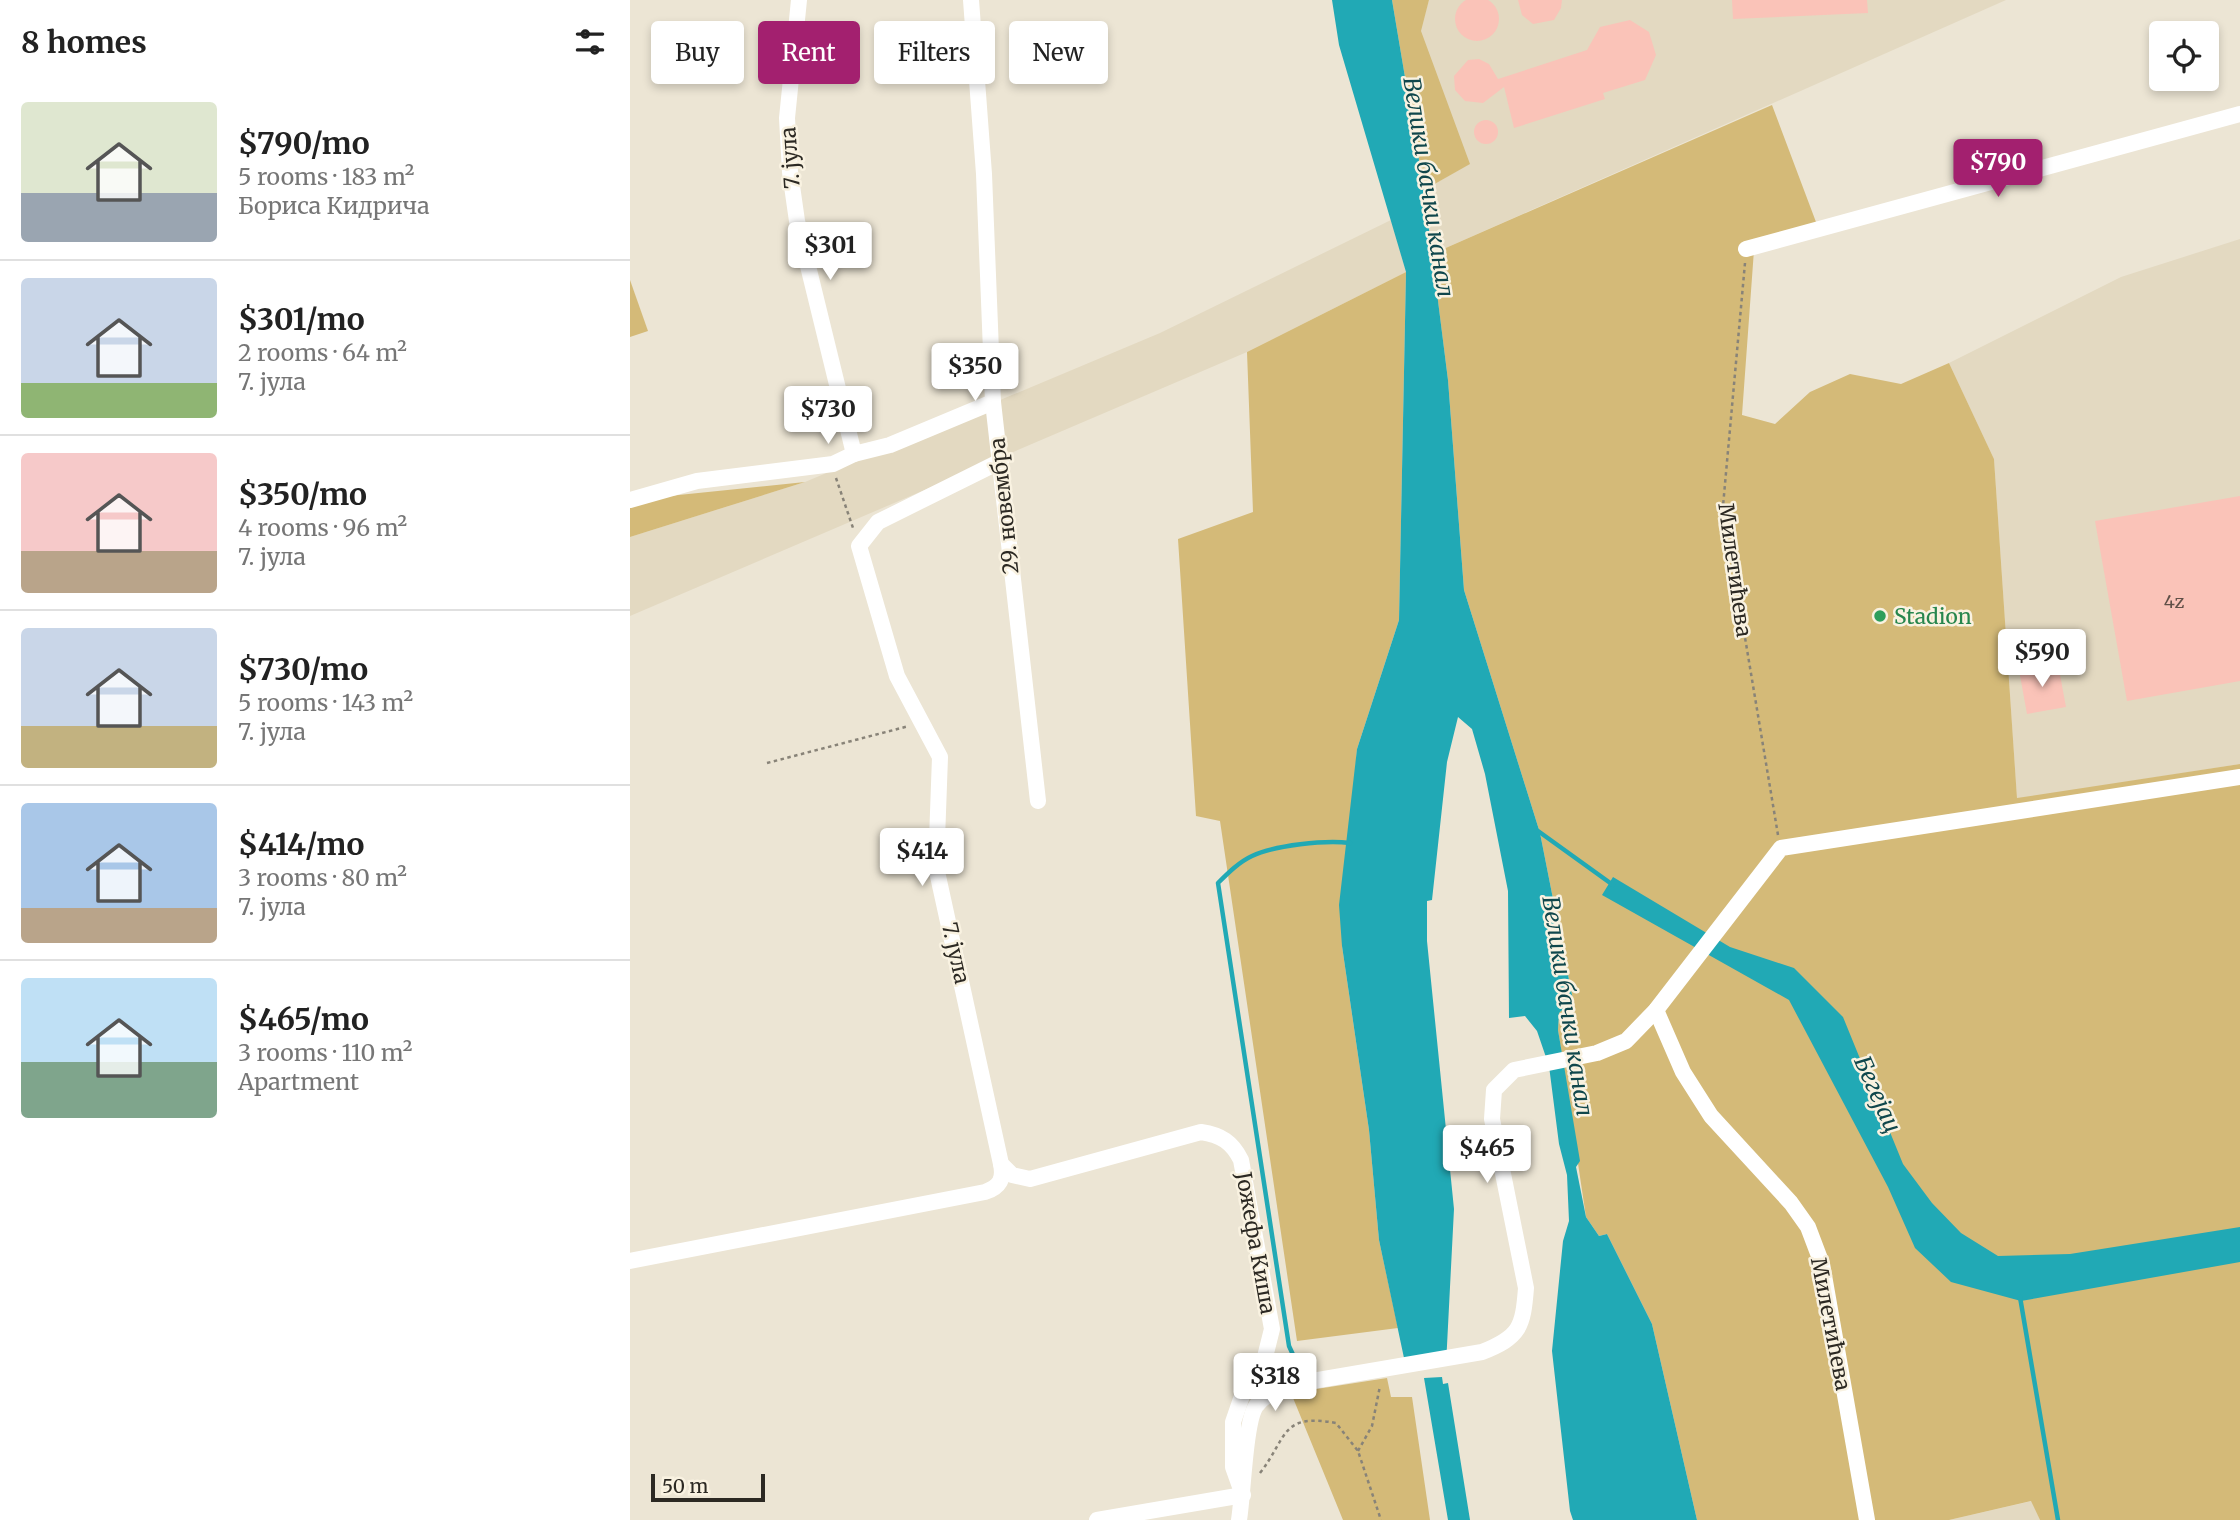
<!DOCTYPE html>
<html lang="en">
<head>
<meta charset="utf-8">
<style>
  body { margin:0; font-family:Merriweather,serif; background:#f6f6f6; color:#222; height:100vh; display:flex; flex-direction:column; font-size:26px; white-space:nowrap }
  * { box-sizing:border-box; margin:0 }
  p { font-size:23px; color:#767676 }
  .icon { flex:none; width:38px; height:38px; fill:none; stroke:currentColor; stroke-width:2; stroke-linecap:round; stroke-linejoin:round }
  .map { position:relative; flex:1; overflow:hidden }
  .panel { display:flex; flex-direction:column; background:#fff; width:630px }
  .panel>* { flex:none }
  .top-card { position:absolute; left:21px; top:21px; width:665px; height:63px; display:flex; gap:14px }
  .fabs { position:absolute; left:1519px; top:21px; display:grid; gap:14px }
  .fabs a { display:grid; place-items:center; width:70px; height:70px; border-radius:7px; background:#fff; box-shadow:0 4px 10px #0003; font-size:35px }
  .scale { position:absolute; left:21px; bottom:18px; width:114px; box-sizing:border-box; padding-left:7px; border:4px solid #2c2923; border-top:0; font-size:19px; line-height:24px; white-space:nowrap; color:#2c2923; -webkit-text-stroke:5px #f9f2e1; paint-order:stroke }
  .price { position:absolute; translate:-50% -60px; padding:0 16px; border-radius:7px; background:#fff; color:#222; font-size:23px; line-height:46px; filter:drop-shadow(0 2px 4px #0008) }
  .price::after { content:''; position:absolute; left:50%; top:42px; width:21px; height:16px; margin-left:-10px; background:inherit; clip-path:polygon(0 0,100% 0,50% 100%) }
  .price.active { background:#a3206f; color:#fff }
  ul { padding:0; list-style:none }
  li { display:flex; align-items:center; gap:21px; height:175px; padding:0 21px }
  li+li { border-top:2px solid #e0e0e0 }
  li span { display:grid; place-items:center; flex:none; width:196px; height:140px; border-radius:7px; color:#555 }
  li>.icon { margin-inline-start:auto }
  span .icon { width:84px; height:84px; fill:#fffc; stroke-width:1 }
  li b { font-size:30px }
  h2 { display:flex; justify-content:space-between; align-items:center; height:84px; padding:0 21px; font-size:30px }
  .tag { padding:0 24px; border-radius:7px; background:#fff; box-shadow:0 4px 10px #0003; font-size:24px; line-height:63px }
  .tag.active { background:#a3206f; color:#fff }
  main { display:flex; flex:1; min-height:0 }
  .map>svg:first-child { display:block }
</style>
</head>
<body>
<main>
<section class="panel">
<h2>8 homes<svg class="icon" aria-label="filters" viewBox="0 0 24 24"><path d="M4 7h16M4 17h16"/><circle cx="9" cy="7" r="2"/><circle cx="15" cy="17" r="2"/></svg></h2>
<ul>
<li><span style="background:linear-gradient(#dfe7d0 65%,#9aa5b1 0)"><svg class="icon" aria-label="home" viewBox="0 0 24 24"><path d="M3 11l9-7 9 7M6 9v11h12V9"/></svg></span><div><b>$790/mo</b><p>5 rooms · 183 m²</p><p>Бориса Кидрича</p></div></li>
<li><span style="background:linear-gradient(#c9d6e8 75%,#8fb573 0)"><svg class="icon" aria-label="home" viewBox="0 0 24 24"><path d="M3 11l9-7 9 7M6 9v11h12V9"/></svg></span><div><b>$301/mo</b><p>2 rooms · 64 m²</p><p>7. јула</p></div></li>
<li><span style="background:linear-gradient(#f6c9c9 70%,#b9a48a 0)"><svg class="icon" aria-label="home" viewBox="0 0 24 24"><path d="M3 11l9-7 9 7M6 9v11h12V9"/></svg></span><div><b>$350/mo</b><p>4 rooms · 96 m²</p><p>7. јула</p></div></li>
<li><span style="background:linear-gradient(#c9d6e8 70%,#c2b280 0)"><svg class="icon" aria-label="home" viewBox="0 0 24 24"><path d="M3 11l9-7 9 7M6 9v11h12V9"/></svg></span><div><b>$730/mo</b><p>5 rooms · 143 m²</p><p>7. јула</p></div></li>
<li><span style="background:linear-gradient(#a9c7e8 75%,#b9a48a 0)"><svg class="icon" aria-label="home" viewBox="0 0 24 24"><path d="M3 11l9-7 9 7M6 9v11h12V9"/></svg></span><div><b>$414/mo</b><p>3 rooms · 80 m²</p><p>7. јула</p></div></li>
<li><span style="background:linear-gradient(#bfe0f5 60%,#7fa58c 0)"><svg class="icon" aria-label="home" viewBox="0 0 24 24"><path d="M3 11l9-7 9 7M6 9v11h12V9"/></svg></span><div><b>$465/mo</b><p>3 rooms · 110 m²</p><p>Apartment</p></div></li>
</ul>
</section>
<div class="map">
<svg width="1610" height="1520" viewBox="0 0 1610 1520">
  <rect width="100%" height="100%" fill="#ece5d4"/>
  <g fill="#e3d9c1">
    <path d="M799,0H1376L802,254L794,190L839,164L790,31Z"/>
    <path d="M761,220L776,272L617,352L0,616V537L175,482L530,333Z"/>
    <path d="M1610,239V764L1387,799L1364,459L1319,363L1491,277Z"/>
    <path d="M1402,1501L1410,1520H1319Z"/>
  </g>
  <g fill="#d4ba78">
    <path d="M762,0H799L791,31L840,164L794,190Z"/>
    <path d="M1142,105L1189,230L1124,250L1112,415L1145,424L1180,392L1220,374L1271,384L1319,363L1364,459L1387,798L1610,764V1520H1410L1401,1501L1319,1520H1067L1022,1324L977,1234L969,1236L956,1217L928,1030L929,1013L943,1000L910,833L834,590L818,380L802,254Z"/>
    <path d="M776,272L769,620L727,749L712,946L739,1130L749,1240L768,1328L667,1341L590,821L566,816L548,539L623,512L617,352Z"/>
    <path d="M0,280L18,331L0,337Z"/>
    <path d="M175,482L0,537V500Z"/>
    <path d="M757,1378L761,1397H782L800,1520H713L661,1393Z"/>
  </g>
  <g fill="#21a9b5">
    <path d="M702,0H762L794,190L818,380L834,590L910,833L943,1000L929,1013L928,1030L950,1161L946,1167L956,1217L969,1236L977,1234L1022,1324L1067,1520H943L940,1511L922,1351L933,1241L939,1221L937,1175L929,1144L919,1066L907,1031L895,1016L879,1018L878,891L855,774L842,729L828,717L817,762L802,900L797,901V941L824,1209L816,1365L774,1358L749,1240L739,1130L712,946L709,905L727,749L769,620L776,272L709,45Z"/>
    <path d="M983,877L1100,947L1164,968L1213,1017L1273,1164L1302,1203L1331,1233L1368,1256L1440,1254L1610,1227V1262L1391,1301L1321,1282L1285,1248L1258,1187L1159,1000L972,895Z"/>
    <path d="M812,1377L813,1384L818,1383L840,1520H818L794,1378Z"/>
  </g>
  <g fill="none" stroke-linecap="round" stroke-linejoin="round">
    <g stroke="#21a9b5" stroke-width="4.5">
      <path d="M908,831L983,885"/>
      <path d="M1390,1297L1428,1520"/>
      <path d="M671,1372L659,1346L588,883C598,873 609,862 622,856C645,845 695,840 720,843"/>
    </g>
  </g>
  <g fill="#fac3b8">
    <circle cx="847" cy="19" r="22"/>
    <path d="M888,0H932L931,8L924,20L903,24L892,15Z"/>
    <path d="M1102,0H1237L1238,13L1103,19Z"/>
    <path d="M1000,20L1019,32L1026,55L1015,80L973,93L975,99L884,128L874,87L853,103L835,101L825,90L824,76L838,60L849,59L859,64L868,79L957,50L970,27Z"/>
    <circle cx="856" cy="132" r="12"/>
    <path d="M1610,496V681L1497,701L1465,521Z"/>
    <path d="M1428,664L1436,707L1397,714L1389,670Z"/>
  </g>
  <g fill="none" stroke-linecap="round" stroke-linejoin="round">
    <g stroke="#888378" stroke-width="2.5" stroke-dasharray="3.5 3.5" stroke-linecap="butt">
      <path d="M1115,263L1093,506L1148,835"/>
      <path d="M206,478L223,528"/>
      <path d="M137,763L279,726"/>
      <path d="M728,1451L742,1426L750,1386"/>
      <path d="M630,1473C658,1437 650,1413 706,1423L728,1451L751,1520"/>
    </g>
    <g stroke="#fff" stroke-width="16">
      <path d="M169,0L157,118L160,172L167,221L224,454L260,445L363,402"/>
      <path d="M341,0L354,174L363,402L408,801"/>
      <path d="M1116,249L1610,114"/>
      <path d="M371,461L248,522L229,546L267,676L310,757L306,867L371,1164L382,1175L400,1179L571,1132C591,1135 602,1142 611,1160L642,1329L635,1357L613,1393L603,1422V1467L613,1495L467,1520"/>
      <path d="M0,500L67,481L203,464L224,454"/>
      <path d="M1026,1010L1053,1072L1081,1116L1161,1203L1178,1227L1192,1264L1237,1520"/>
      <path d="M0,1261L355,1192C370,1187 374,1179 371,1164"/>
      <path d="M609,1520C613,1496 615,1422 626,1406C634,1395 647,1390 659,1385L852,1352C890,1337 893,1327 896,1288L862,1119L864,1090L884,1070L967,1053L996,1041L1026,1010L1151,848L1610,777"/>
    </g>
  </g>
  <circle fill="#2e9e5b" stroke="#f9f2e1" stroke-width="2.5" cx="1250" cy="616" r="7"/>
  <g text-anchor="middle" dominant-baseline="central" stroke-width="5" stroke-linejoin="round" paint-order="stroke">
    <g font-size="18" fill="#605048">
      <text x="1544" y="601">4z</text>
    </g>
    <g font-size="21" fill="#2c2923" stroke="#f9f2e1">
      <text transform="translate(160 158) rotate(-94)">7. јула</text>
      <text transform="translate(374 506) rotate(-96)">29. новембра</text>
      <text transform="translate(1105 570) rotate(82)">Милетићева</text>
      <text transform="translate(326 953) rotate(77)">7. јула</text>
      <text transform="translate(626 1243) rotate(80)">Јожефа Киша</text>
      <text transform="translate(1201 1324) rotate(79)">Милетићева</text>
    </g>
    <g font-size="21" fill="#27864d" stroke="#f9f2e1" text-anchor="start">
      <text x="1264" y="616">Stadion</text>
    </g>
    <g font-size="23" font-style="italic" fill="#10474c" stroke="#f9f2e1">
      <text transform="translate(799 187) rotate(81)">Велики бачки канал</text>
      <text transform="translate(938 1006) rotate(81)">Велики бачки канал</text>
      <text transform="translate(1248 1094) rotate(66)">Бегејац</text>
    </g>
  </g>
</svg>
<div class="fabs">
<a><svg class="icon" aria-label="locate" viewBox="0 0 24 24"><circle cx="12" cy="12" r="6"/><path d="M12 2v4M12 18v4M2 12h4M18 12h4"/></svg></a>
</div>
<div class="scale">50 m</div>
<b class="price active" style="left:1368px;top:199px">$790</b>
<b class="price" style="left:200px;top:282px">$301</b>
<b class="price" style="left:345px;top:403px">$350</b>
<b class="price" style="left:198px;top:446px">$730</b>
<b class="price" style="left:1412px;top:689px">$590</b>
<b class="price" style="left:292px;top:888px">$414</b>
<b class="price" style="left:857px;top:1185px">$465</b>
<b class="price" style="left:645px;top:1413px">$318</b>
<div class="top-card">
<a class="tag">Buy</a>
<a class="tag active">Rent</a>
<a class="tag">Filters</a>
<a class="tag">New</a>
</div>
</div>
</main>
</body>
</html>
